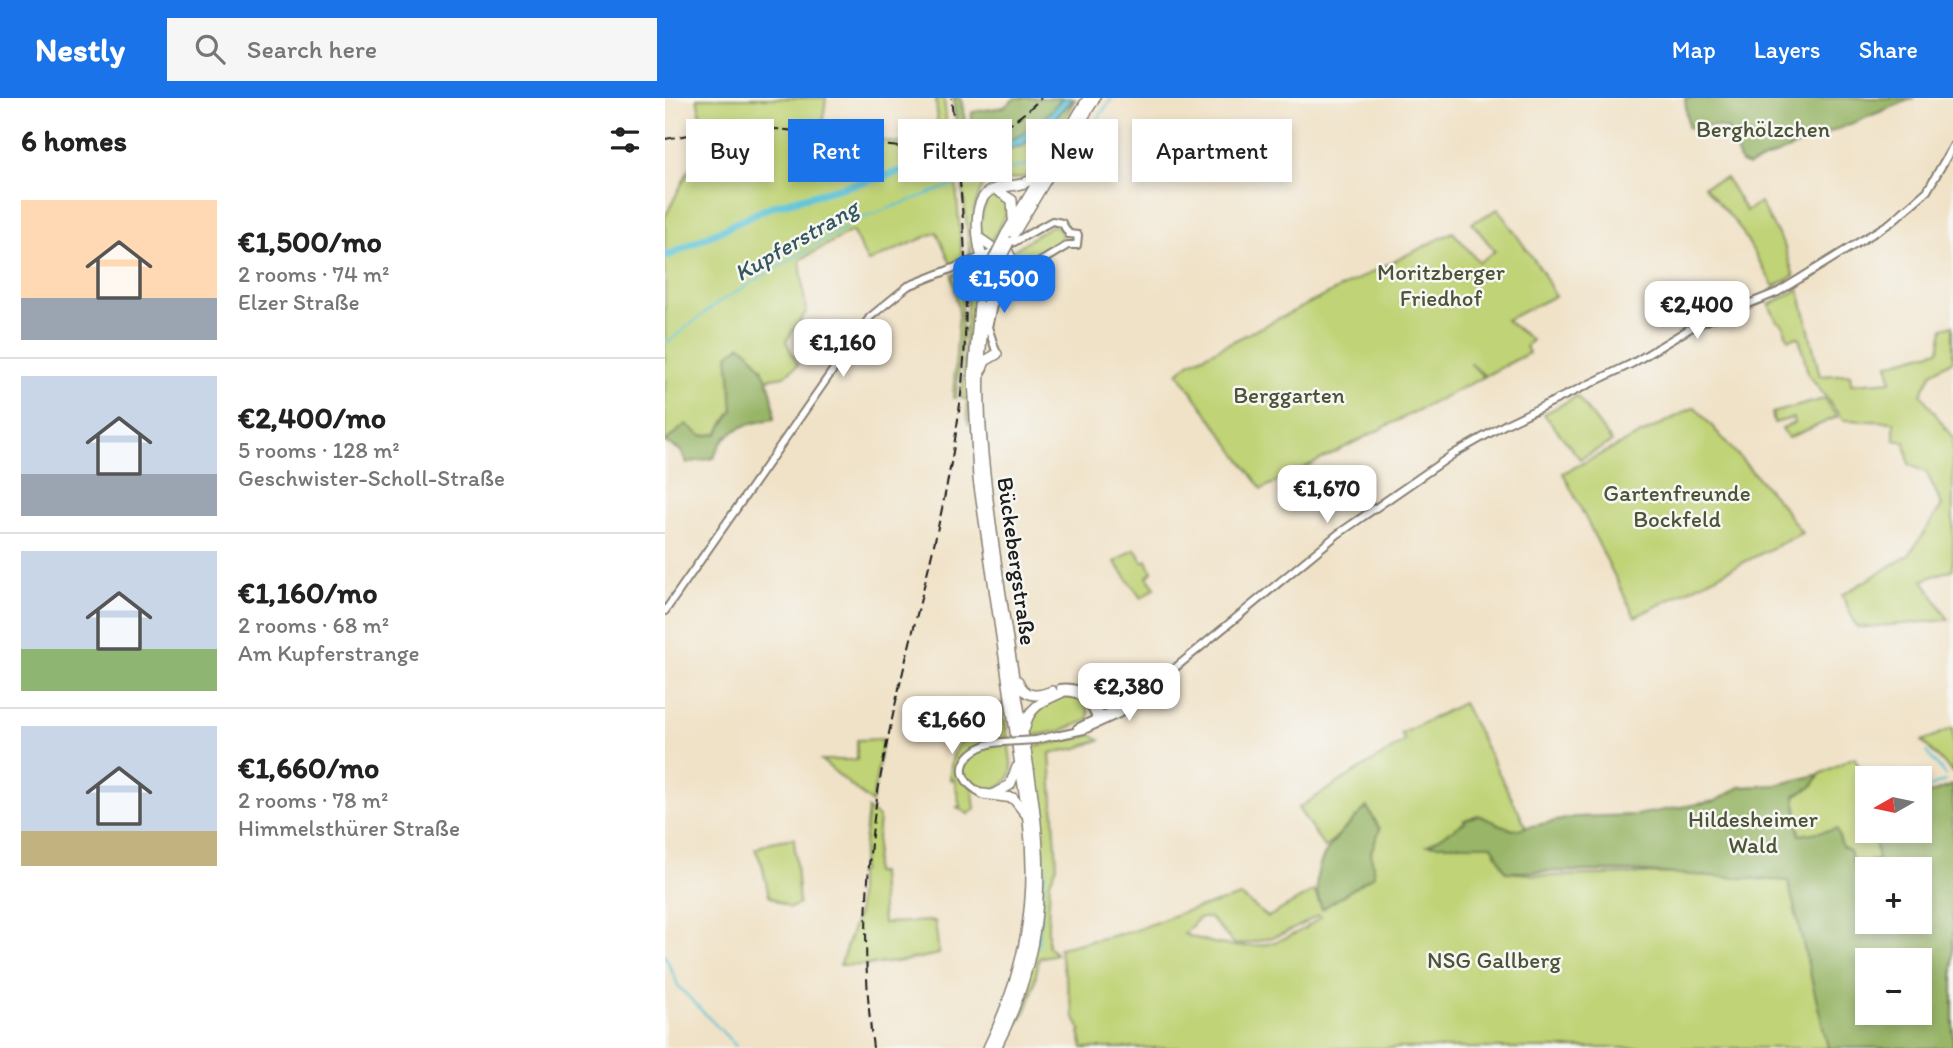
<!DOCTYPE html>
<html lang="en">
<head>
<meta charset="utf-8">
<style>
  body { margin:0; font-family:Itim,sans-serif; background:#f6f6f6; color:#222; height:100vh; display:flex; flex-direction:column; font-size:26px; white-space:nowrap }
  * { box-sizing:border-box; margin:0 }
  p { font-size:23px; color:#767676 }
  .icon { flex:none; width:38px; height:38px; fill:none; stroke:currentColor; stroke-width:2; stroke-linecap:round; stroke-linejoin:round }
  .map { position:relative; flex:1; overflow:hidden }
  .drawer { display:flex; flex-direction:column; background:#fff; width:665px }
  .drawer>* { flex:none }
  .guide { position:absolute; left:21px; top:21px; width:665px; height:63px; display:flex; gap:14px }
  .needle { width:46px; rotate:261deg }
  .tools { position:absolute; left:1190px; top:668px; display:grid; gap:14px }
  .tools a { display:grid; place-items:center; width:77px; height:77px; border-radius:0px; background:#fff; box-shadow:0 4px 10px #0003; font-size:35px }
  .price { position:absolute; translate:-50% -60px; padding:0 16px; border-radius:14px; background:#fff; color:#222; font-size:23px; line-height:46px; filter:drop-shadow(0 2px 4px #0008) }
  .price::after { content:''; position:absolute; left:50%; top:42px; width:21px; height:16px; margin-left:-10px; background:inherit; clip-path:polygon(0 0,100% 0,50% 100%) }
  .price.selected { background:#1a73e8; color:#fff }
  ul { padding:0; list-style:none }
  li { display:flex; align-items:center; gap:21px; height:175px; padding:0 21px }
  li+li { border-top:2px solid #e0e0e0 }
  li span { display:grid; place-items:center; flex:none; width:196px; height:140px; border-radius:0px; color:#555 }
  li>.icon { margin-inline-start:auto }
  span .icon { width:84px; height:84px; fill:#fffc; stroke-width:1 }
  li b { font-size:30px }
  h2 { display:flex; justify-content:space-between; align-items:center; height:84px; padding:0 21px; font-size:30px }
  .tag { padding:0 24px; border-radius:0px; background:#fff; box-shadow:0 4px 10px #0003; font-size:24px; line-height:63px }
  .tag.selected { background:#1a73e8; color:#fff }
  header { display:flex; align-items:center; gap:42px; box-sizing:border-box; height:98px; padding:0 35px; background:#1a73e8; color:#fff }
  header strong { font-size:33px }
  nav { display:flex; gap:38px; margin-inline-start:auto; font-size:24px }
  .search { width:490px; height:63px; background:#f6f6f6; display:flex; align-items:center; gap:18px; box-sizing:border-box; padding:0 24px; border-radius:0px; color:#767676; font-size:26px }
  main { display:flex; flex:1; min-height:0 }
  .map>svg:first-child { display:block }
</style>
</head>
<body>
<header>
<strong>Nestly</strong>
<div class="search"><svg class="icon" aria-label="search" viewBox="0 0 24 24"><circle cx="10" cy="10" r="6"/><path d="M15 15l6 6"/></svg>Search here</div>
<nav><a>Map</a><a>Layers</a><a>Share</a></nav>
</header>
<main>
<section class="drawer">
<h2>6 homes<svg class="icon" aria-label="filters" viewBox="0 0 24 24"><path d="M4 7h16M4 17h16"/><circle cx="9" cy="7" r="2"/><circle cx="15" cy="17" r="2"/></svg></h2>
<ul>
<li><span style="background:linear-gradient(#ffd9b3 70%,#9aa5b1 0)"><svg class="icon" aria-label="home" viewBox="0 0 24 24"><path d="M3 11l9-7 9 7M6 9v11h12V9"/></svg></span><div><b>€1,500/mo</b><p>2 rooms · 74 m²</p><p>Elzer Straße</p></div></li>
<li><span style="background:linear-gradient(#c9d6e8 70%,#9aa5b1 0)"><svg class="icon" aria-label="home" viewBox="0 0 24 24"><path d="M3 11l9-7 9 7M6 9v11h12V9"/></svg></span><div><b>€2,400/mo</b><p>5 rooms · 128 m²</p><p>Geschwister-Scholl-Straße</p></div></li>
<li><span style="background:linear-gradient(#c9d6e8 70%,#8fb573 0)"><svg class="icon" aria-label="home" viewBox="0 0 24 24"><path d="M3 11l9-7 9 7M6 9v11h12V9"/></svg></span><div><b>€1,160/mo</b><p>2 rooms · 68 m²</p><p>Am Kupferstrange</p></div></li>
<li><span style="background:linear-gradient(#c9d6e8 75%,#c2b280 0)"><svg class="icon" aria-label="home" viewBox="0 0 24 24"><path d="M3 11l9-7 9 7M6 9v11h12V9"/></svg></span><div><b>€1,660/mo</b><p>2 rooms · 78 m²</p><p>Himmelsthürer Straße</p></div></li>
</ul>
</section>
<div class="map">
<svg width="1288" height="950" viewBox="0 0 1288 950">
  <rect width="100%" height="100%" fill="#f6f6f2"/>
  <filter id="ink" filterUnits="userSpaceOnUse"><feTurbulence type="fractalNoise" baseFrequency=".0143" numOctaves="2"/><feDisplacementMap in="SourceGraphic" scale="14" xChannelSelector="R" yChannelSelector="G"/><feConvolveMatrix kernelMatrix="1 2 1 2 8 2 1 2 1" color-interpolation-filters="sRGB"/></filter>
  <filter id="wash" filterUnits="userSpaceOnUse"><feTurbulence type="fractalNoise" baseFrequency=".00686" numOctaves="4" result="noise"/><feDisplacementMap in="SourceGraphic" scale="28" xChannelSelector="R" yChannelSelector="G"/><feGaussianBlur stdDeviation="1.57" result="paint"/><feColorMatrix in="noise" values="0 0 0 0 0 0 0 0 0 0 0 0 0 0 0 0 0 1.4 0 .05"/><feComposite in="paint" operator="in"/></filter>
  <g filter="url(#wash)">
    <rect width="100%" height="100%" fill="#f0e2c7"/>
    <g fill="#c0d376" stroke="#6e7849" stroke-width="2" fill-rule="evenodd">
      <path d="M32,0H161L157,32L250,48L268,43L273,34L271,0H279L283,41L286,46L293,44L294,56L265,62L255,71L340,54L385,26L411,0L381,53L360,79L318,86L309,111V142L305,158L297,84L291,86L297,162L286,166L272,134L203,164L187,133L135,162L141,214L121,243L133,267L119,278L100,281L97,269L68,288V312L52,336L37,338L21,327L0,344V119L40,40Z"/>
      <path d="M1061,80L1081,113L1095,105L1119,147L1129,178L1109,189L1075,130L1039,88Z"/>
      <path d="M329,97H338L344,111L325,145L317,138L315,125L322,100Z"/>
      <path d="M833,111L877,173L890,198L841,222L867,242L861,248L864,255L820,278L805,265L819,279L597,391L513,275L524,265L788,134L814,164L830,153L807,125Z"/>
      <path d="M385,128H391L398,136L391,149L360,165L350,162L349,152Z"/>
      <path d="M321,164C302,215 305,273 306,326H303L302,301H297L304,171Z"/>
      <path d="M297,174V235L291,300H288L294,215L287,177Z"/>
      <path d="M1134,191L1155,278L1185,276L1186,286L1226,283L1223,266L1274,252L1278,230L1288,227V262L1267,275L1256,296L1288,340V471L1258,482L1284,522L1192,530L1177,497L1244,457L1277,407L1262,375L1244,366L1240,344L1229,342V324L1178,322L1143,276L1134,239L1123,241L1118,227L1112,223L1104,207Z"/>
      <path d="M912,298L947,344L915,361L879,316Z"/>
      <path d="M1159,301L1172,319L1123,340L1117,330L1129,325L1128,320L1109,325L1107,315Z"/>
      <path d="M1030,309L1115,405L1137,435L970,519L898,375Z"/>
      <path d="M470,451L478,464L482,462L487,474L482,479L490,490L476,500L450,464Z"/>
      <path d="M404,597C416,600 427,610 423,622L396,633L366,638C363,614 381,600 404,597Z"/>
      <path d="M335,605H338L347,671L344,680C335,693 319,694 307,685L310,711L303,716L292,709L295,708L289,681L285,682C285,641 302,636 337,627Z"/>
      <path d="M798,605L862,730L848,732L813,717L764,747H828L841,774L883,778L1023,775L1128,779L1154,860L1288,861V950H418L414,934L416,932L409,919L394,850L468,833L521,813L576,798L603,819L649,793L657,811L709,777L706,754L715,731L702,709L660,750L633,710L740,643L736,636ZM653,817L656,819C609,855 571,855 519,836L534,820H545L570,847C602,843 626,835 653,817ZM1202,863H1255V915H1202Z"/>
      <path d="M1288,630V675L1257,643Z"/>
      <path d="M428,637L435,642L413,650L385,655L392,768L385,783L383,825V848L391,856L374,860C370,881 367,908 353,925H349L341,950H333L350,916L367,864L365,649Z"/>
      <path d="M218,641L207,705L156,662H192V642Z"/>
      <path d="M1189,659C1207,688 1202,703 1202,733H1209L1213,763L1187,765L1185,754L1134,737L1130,697L1147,689L1155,676Z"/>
      <path d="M203,711L214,720L209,775H215L218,825L270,823L274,856C242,863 208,869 175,867L193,815V774H196Z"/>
      <path d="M129,740L134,806L125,810L104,798L97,766L90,751L106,744Z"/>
    </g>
    <g fill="#98b567" stroke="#5a6842" stroke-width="2" fill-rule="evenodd">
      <path d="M288,0H296L301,29L306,28L307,14L339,9L350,0H397C367,38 341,49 294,56Z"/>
      <path d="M1020,0H1249L1083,68L1076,65L1062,31L1050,28L1023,30Z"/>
      <path d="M76,247C99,264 110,293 109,321C83,325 58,331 49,360L22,365L15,352L0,344L21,326L37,338L52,336L68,312L63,257Z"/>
      <path d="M1155,676L1147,689L1130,697L1134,737L1172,731L1177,748L1185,753L1188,765L1213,762L1209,733H1255V699L1288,687V950H1163L1123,783L963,773L841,774L827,747H763L800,724L799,722L813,717L848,732L910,719L971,717L1050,703L1075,689L1111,687ZM1202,772H1255V824H1202ZM1202,863H1255V915H1202Z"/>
      <path d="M702,709L715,731L706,754L709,777L657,811C638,766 672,738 702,709Z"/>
    </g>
    <path fill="#5bc4d7" stroke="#3c707a" stroke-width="2" d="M397,0H408L385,26L357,48L266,68L265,62C322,51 359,49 397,0Z"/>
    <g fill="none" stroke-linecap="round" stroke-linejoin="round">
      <g stroke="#5bc4d7" stroke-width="2">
        <path d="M406,61L447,0"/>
        <path d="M0,246L54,204L197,120L307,80L370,65"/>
        <path d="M366,652L380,775L373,850"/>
        <path d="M1261,654L1281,678"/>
        <path d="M1255,693L1280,683"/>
        <path d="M0,858L14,889L71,948"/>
        <path d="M338,950L342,942"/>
      </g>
      <path stroke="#5bc4d7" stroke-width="8" d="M0,159L105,109L274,63"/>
    </g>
  </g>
  <g filter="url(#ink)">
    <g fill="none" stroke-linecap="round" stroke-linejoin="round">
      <g stroke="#867f72" stroke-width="10">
        <g id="secondary">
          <path d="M344,147L387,123L397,125L404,136"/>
          <path d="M332,256L323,229L332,190L403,147H412L413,137L404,136"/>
          <path d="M0,513L205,219L243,188L334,152"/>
          <path d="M395,590C418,587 428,601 437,620"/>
          <path d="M396,595C417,592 425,605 432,622"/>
          <path d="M431,606L455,608"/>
          <path d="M412,630L459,607"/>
          <path d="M391,638L419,632L454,616L673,436L790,355L841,326L968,265L1029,228L1113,194L1225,125L1262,93L1288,48"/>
          <path d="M371,642L392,637"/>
          <path d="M318,696C278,676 304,645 338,644"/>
        </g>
      </g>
      <g stroke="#867f72" stroke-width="12">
        <g id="highway">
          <path d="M331,92L347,102L348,120"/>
          <path d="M341,136L423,0"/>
          <path d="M314,140L328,150L338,151"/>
          <path d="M344,144L430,0"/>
          <path d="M343,154L354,175"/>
          <path d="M317,160C312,142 306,101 327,92C346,85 355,91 374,77"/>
          <path d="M317,193L328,162"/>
          <path d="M314,207L308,279L313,381L363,722C373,804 359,876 323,950"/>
          <path d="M317,271L320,263L332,256"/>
          <path d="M353,583C360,600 372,599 387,593"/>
          <path d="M360,630C363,609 378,603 396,595"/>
          <path d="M318,696L348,700L360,715"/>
          <path d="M329,696L345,687L352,669"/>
          <path d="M331,950C395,825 374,730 352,598C339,518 326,437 318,356C312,289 311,222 337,158"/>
        </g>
      </g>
      <use href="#secondary" stroke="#fff" stroke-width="6"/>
      <use href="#highway" stroke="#fff" stroke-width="9"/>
      <g stroke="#1c1c1c" stroke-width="2" stroke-dasharray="10 5" stroke-linecap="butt">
        <path d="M0,41C32,36 64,28 96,30C199,35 289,87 376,0"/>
        <path d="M208,950C198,871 199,792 210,713C229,581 275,453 293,321C308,213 299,108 286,0"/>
      </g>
      <g stroke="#867f72" stroke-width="10" stroke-linecap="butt">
        <path id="secondary-bridge" d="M338,644L371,642"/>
      </g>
      <g stroke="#867f72" stroke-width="12" stroke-linecap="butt">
        <g id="highway-bridge">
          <path d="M337,158L344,144"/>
          <path d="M328,162L341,136"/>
        </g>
      </g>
      <use href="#secondary-bridge" stroke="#fff" stroke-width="6"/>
      <use href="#highway-bridge" stroke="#fff" stroke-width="9"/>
    </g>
  </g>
  <g text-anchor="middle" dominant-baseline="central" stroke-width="5" stroke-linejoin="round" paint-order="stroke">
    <g font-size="23" fill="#4d5337" stroke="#f6f6f2">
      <text x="1098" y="31">Berghölzchen</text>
      <text x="776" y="174">Moritzberger<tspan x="776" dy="26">Friedhof</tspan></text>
      <text x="624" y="297">Berggarten</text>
      <text x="1012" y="395">Gartenfreunde<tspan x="1012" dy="26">Bockfeld</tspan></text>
      <text x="1088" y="721">Hildesheimer<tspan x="1088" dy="26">Wald</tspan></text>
      <text x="829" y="862">NSG Gallberg</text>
    </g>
    <g font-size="23" fill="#1c1c1c" stroke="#f6f6f2">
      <text transform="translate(352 463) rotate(82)">Bückebergstraße</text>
    </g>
    <g font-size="24" font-style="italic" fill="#32575d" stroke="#f6f6f2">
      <text transform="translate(131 142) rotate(-30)">Kupferstrang</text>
    </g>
  </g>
</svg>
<div class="tools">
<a><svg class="needle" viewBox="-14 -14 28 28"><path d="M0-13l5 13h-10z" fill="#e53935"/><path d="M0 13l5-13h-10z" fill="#767676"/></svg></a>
<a>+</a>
<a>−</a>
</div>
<b class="price selected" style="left:339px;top:217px">€1,500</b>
<b class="price" style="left:1032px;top:243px">€2,400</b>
<b class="price" style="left:178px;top:281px">€1,160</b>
<b class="price" style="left:662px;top:427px">€1,670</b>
<b class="price" style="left:464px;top:625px">€2,380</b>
<b class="price" style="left:287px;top:658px">€1,660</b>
<div class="guide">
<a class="tag">Buy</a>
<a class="tag selected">Rent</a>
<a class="tag">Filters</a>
<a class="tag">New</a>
<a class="tag">Apartment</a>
</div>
</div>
</main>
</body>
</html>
